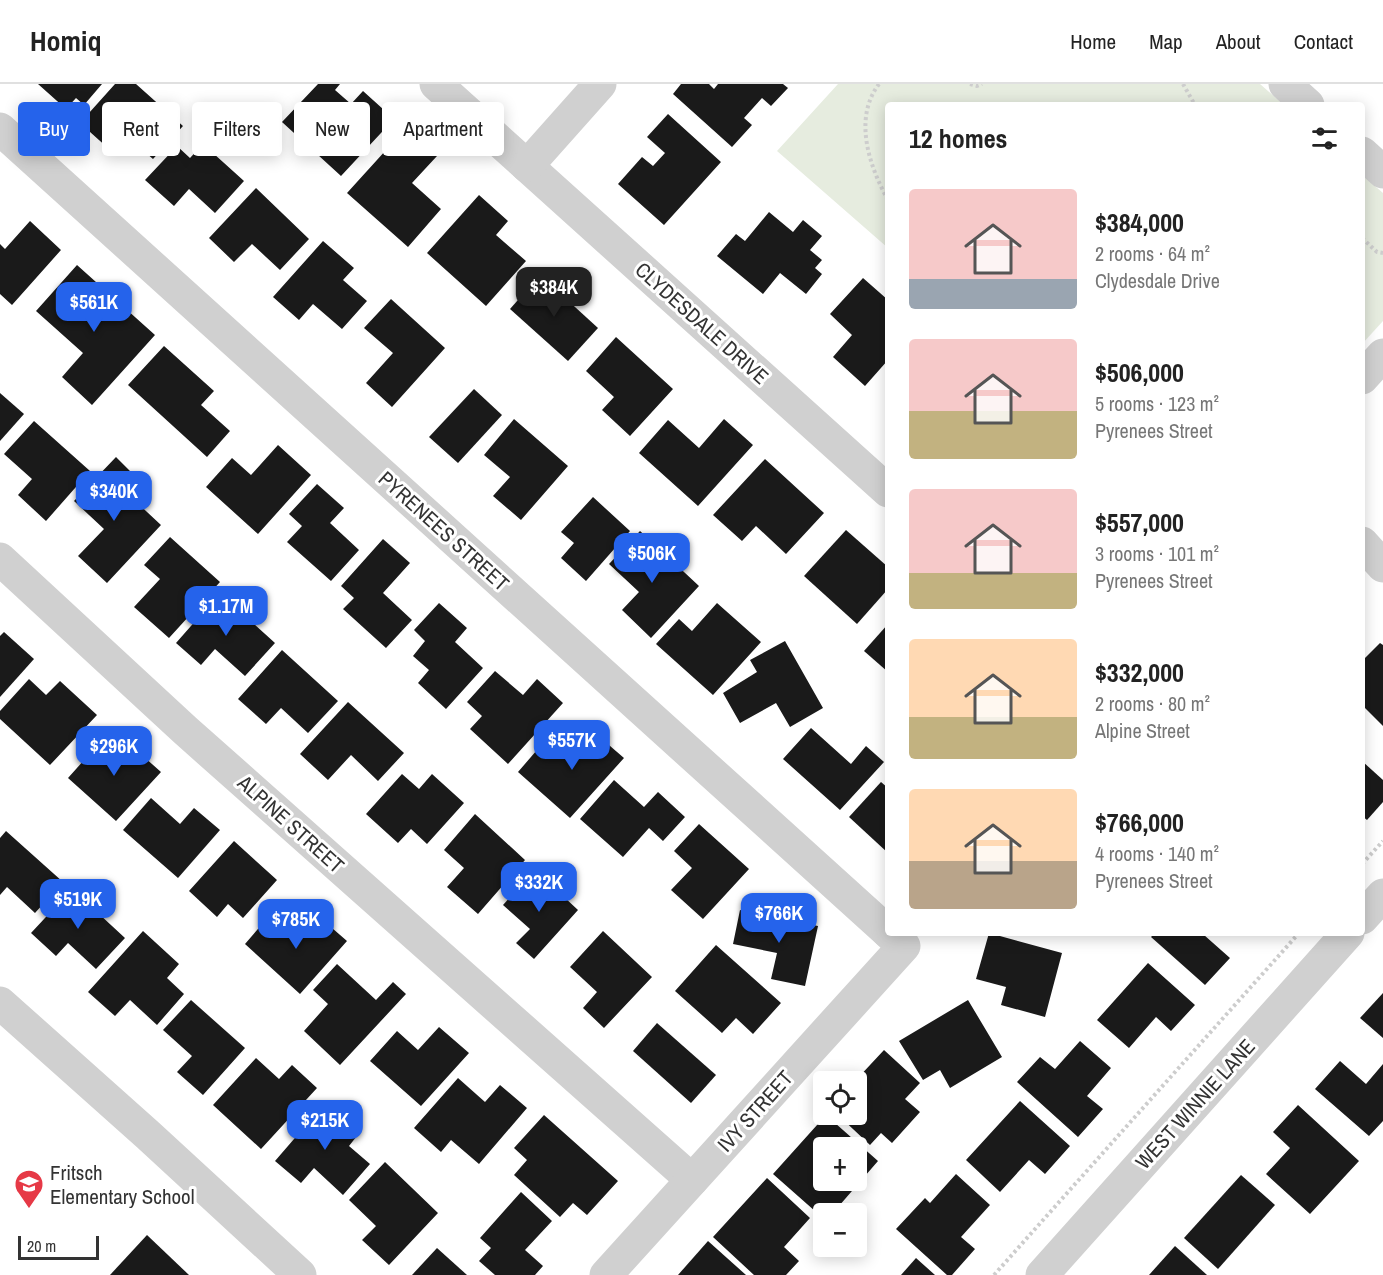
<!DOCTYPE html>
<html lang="en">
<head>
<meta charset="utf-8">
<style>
  body { margin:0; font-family:"Archivo Narrow",sans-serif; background:#f6f6f6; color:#222; height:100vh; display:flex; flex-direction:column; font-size:22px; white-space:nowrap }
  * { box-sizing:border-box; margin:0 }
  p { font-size:20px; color:#767676 }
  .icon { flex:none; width:33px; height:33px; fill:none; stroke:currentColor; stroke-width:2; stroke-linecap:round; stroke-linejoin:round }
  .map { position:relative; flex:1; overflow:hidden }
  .side { position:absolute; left:885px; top:18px; width:480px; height:834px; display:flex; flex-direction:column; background:#fff; border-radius:6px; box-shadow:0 3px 15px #0003 }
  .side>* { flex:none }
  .banner { position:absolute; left:18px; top:18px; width:570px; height:54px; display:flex; gap:12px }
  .buttons { position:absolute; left:813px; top:987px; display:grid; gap:12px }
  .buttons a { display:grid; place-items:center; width:54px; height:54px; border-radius:6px; background:#fff; box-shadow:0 3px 15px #0003; font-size:30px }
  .scale { position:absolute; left:18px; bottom:15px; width:81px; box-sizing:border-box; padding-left:6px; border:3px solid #333; border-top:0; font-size:16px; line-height:21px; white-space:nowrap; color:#333; -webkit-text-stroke:4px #fff; paint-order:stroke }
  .price { position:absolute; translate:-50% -51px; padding:0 14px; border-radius:12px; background:#2563eb; color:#fff; font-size:20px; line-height:39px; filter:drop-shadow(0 2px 3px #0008) }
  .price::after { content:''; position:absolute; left:50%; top:36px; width:18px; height:14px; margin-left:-9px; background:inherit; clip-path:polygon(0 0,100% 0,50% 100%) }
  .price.active { background:#222; color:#fff }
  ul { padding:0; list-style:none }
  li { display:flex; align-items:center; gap:18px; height:150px; padding:0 24px }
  li span { display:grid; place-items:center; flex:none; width:168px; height:120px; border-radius:6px; color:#555 }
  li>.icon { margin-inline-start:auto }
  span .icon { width:72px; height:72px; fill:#fffc; stroke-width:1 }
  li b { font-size:26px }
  h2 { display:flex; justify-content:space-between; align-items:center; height:72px; padding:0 24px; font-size:26px }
  .chip { padding:0 21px; border-radius:6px; background:#fff; box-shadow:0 3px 15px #0003; font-size:21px; line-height:54px }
  .chip.active { background:#2563eb; color:#fff }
  header { display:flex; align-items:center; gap:36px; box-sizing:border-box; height:84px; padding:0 30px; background:#fff; border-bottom:2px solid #e0e0e0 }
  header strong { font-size:28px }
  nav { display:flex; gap:33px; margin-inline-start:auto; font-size:21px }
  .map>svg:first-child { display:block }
</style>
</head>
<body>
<header>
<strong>Homiq</strong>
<nav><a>Home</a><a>Map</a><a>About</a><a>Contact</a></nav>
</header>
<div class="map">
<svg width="1383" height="1191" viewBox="0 0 1383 1191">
  <rect width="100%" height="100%" fill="#fff"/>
  <g fill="#e6ecdf">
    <path d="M838,0H1260L1284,21H888V164L777,67Z"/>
    <path d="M1362,91L1383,109V237L1362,260Z"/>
  </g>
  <g fill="#1a1a1a" fill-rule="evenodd">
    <path d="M38,0H102L84,21L76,14L66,25Z"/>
    <path d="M115,0H136L183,42L153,75L123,49L109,65L80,39Z"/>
    <path d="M318,0H340L335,6L351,20L363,7L394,35L341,92L282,38Z"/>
    <path d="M681,0H709L714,5L718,0H783L788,4L771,22L762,14L744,34L752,41L732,63L673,10Z"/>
    <path d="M668,30L721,78L664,141L618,100L642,73L653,82L665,69L647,53Z"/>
    <path d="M406,44L437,72L412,99L441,125L408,163L347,109Z"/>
    <path d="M203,60L244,97L215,129L189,105L174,122L145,96L177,62L190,74Z"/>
    <path d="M256,104L309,155L280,186L252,160L234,178L209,154Z"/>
    <path d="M479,111L508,137L496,151L526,177L486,222L427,169Z"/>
    <path d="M769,128L793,148L803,136L822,152L810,166L822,176L815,184L822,190L806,210L780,189L763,210L717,172L736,150L745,157Z"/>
    <path d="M30,137L61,166L12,221L0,210V160L5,165Z"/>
    <path d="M323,157L354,184L343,196L367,217L342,245L313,220L299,236L273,213Z"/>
    <path d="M77,181L155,251L92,321L62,293L83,269L36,227Z"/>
    <path d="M540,191L598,244L568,277L510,225Z"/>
    <path d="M863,194L888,216V276L865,302L833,273L852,251L830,230Z"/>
    <path d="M391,215L445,264L392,323L366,299L393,269L364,244Z"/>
    <path d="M616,253L673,305L630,352L602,326L614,313L586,287Z"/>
    <path d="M164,262L214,307L201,321L230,347L207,373L128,301Z"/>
    <path d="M474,305L502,331L458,379L429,353Z"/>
    <path d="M0,309L24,330L0,357Z"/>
    <path d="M514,335L568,382L521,436L493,412L510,393L484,371Z"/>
    <path d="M724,335L753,361L698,422L639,369L668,336L699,364Z"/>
    <path d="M34,337L90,387L46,437L18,411L32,395L4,370Z"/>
    <path d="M278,361L311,391L258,450L206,403L232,374L251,391Z"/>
    <path d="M116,373L131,388L118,401L161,441L107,499L78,472L104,445L74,417Z"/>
    <path d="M765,375L824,429L786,470L756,442L742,457L713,431Z"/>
    <path d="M317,400L344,424L330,439L359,466L331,497L287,458L302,442L289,430Z"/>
    <path d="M593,413L630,447L586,497L561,474L574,459L561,448Z"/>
    <path d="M846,446L888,483V505L857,540L804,492Z"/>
    <path d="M640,447L699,502L651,554L622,526L639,508L609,480Z"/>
    <path d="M170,453L220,498L169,554L134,523L160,495L144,481Z"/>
    <path d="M383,455L410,479L383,509L412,536L386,564L343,525L354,514L341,502Z"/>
    <path d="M220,509L275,559L245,592L215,565L201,581L176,559Z"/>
    <path d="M439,519L467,544L455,558L483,584L446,625L418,599L429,586L413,572L425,557L414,546Z"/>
    <path d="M717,519L761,558L713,611L656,560L679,535L692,547Z"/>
    <path d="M888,540V588L864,567Z"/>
    <path d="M4,548L34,575L0,613V552Z"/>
    <path d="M785,557L823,624L790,643L776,619L740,639L723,609L757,588L750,576Z"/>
    <path d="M1380,559L1383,561V642L1362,621V577Z"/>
    <path d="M282,566L338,617L308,649L281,624L266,640L238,615Z"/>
    <path d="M495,587L523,611L537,595L563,619L508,680L470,645L482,632L467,618Z"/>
    <path d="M29,595L46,611L60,597L97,631L50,681L0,635V627Z"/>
    <path d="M348,618L404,669L378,697L351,671L328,696L300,670Z"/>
    <path d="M588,643L624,674L570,734L518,688L543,659L560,674Z"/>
    <path d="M811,644L851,680L866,662L884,678L840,726L783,675Z"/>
    <path d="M102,656L116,668L126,657L161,688L116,737L68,694Z"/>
    <path d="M1362,677L1383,696V718L1367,736L1362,732Z"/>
    <path d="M402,690L419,705L432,690L464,719L427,760L411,745L398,759L366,730Z"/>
    <path d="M614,696L644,723L658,708L685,733L663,757L649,744L623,773L580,735Z"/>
    <path d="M881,698L888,704V769L849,733Z"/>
    <path d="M151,714L180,740L194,724L220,746L178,794L123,746Z"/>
    <path d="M475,730L525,776L478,830L447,803L464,784L444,766Z"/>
    <path d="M699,740L749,785L703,835L671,806L692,784L674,767Z"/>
    <path d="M6,747L63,798L35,829L7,803L0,811V754Z"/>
    <path d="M234,757L277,796L243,834L228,820L217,833L189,807Z"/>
    <path d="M535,786L578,826L534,875L516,859L530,845L503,821Z"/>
    <path d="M72,805L125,854L96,885L68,859L56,872L31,849Z"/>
    <path d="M740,826L818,842L805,902L771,895L777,869L733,860Z"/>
    <path d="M270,831L296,854L317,831L347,857L300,910L245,860Z"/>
    <path d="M143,847L179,880L167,894L184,910L157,941L130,916L115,932L88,908Z"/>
    <path d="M603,847L652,893L604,944L583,924L597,908L570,883Z"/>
    <path d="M989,849L1062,869L1045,933L1001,921L1006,903L976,895Z"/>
    <path d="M1155,849H1206L1204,851L1230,874L1205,901L1151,853Z"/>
    <path d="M716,861L781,919L753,950L736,934L722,949L675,907Z"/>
    <path d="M1148,879L1195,921L1171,947L1156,933L1129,964L1097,936Z"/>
    <path d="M337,880L376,916L393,898L406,910L340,981L304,947L328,920L313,906Z"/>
    <path d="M1383,909V954L1360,934Z"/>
    <path d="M191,916L245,964L203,1011L177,988L192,972L163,946Z"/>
    <path d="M968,916L1002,973L950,1004L940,986L923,996L899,957Z"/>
    <path d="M657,939L716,991L691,1019L633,967Z"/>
    <path d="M439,943L469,969L421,1022L370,977L397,947L418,966Z"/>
    <path d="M1080,957L1111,984L1087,1012L1103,1025L1078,1053L1017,998L1040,973L1055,985Z"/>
    <path d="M884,966L920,999L905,1015L920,1028L892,1059L881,1049L870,1061L837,1030H856V996Z"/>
    <path d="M256,974L279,995L292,981L317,1004L261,1065L213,1021Z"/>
    <path d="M1340,977L1366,1000L1383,980V1037L1369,1052L1315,1005Z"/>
    <path d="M458,994L485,1018L500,1001L527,1024L479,1080L451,1056L441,1068L414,1044Z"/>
    <path d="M1020,1017L1070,1062L1045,1090L1029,1076L1000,1108L966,1076Z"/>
    <path d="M326,1018L360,1048L349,1062L370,1080L343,1111L314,1084L301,1099L275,1077Z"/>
    <path d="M1298,1021L1359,1077L1310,1130L1266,1090L1290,1064L1273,1048Z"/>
    <path d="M544,1031L618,1097L587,1131L573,1119L560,1133L514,1091L527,1076L514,1064Z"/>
    <path d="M826,1031L878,1077L832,1130H824V1135L773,1090ZM824,1064H856V1096H824Z"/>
    <path d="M385,1078L438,1129L389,1181L362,1156L376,1142L349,1116Z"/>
    <path d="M956,1090L990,1121L961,1153L975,1165L952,1191H947L896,1145L925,1114L930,1119Z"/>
    <path d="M1241,1091L1275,1121L1218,1185L1184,1154Z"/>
    <path d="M767,1094L810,1134L784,1163L799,1177L786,1191H754L713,1153Z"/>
    <path d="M521,1108L552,1137L525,1166L543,1182L535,1191H495L479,1177L491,1164L480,1154Z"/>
    <path d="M147,1151L189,1191H110Z"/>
    <path d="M708,1157L746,1191H678Z"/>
    <path d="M1175,1162L1207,1191H1149Z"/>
    <path d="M437,1164L467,1191H412Z"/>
    <path d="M916,1174L935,1191H901Z"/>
  </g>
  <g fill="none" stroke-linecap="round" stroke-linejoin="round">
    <g stroke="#cdcdcd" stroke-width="4" stroke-dasharray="3 3" stroke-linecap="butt">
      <path d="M879,0C853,34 869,82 888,116"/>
      <path d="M970,0L977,2L982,0"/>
      <path d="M1183,0L1195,21"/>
      <path d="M1362,154L1377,168L1383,169"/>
      <path d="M1362,780L1383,757"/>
      <path d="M994,1191L1299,849"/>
    </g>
    <g stroke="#d0d0d0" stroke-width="33">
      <path d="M436,0L888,407"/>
      <path d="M1285,0L1308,21"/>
      <path d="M0,45L888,848"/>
      <path d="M1362,69L1383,88"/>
      <path d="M527,82L600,0"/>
      <path d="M1362,294L1383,271"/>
      <path d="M1362,459L1383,482"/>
      <path d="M0,475L185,646L692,1096"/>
      <path d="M1362,834L1383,811"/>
      <path d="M0,919L148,1051L300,1191"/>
      <path d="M606,1191L904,862L889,849"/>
      <path d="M1042,1191L1348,849"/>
    </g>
  </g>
  <defs>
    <g id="school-pin" transform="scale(1.5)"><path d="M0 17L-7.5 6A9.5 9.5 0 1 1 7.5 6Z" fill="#e63946" stroke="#fff"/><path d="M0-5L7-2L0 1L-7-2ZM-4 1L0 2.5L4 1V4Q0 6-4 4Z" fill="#fff"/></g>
  </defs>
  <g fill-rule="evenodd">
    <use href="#school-pin" x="29" y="1100"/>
  </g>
  <g text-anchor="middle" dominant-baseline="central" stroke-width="6" stroke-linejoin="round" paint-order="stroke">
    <g font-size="21" fill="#333" stroke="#fff">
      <text transform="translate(702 239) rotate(42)">CLYDESDALE DRIVE</text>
      <text transform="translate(444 447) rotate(42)">PYRENEES STREET</text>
      <text transform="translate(291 740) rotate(42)">ALPINE STREET</text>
      <text transform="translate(1195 1020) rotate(-48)">WEST WINNIE LANE</text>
      <text transform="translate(755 1027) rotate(-48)">IVY STREET</text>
    </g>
    <g font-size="21" fill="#333" stroke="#fff" text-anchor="start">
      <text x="50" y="1088">Fritsch<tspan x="50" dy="24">Elementary School</tspan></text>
    </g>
  </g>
</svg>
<div class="buttons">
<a><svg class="icon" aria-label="locate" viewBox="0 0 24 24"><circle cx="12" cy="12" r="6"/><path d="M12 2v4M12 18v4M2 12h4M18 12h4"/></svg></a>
<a>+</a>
<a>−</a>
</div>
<div class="scale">20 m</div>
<b class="price active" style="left:554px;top:234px">$384K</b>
<b class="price" style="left:94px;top:249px">$561K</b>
<b class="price" style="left:114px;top:438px">$340K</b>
<b class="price" style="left:652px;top:500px">$506K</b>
<b class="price" style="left:226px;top:553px">$1.17M</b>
<b class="price" style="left:572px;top:687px">$557K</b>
<b class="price" style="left:114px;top:693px">$296K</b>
<b class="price" style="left:539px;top:829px">$332K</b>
<b class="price" style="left:78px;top:846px">$519K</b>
<b class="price" style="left:779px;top:860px">$766K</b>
<b class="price" style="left:296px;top:866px">$785K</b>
<b class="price" style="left:325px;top:1067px">$215K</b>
<div class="banner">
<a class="chip active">Buy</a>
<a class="chip">Rent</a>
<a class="chip">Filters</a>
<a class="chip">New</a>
<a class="chip">Apartment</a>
</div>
<section class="side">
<h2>12 homes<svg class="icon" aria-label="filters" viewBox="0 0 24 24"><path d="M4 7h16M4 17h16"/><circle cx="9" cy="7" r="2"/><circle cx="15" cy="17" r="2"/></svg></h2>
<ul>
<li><span style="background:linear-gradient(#f6c9c9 75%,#9aa5b1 0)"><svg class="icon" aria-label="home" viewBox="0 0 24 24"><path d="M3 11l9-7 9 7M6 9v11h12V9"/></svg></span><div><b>$384,000</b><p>2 rooms · 64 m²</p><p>Clydesdale Drive</p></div></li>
<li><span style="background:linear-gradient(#f6c9c9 60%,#c2b280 0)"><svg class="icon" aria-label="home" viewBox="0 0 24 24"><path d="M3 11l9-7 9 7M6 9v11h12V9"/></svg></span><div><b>$506,000</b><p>5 rooms · 123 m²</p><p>Pyrenees Street</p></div></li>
<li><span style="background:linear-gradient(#f6c9c9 70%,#c2b280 0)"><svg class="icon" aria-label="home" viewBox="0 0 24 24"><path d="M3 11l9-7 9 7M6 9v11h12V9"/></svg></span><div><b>$557,000</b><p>3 rooms · 101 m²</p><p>Pyrenees Street</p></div></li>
<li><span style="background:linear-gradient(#ffd9b3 65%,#c2b280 0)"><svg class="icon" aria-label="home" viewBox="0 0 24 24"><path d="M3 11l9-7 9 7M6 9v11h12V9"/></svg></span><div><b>$332,000</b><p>2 rooms · 80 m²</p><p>Alpine Street</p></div></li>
<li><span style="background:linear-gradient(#ffd9b3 60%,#b9a48a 0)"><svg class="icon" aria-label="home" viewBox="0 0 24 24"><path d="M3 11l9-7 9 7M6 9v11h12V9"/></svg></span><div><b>$766,000</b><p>4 rooms · 140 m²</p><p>Pyrenees Street</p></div></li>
</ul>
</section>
</div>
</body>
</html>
